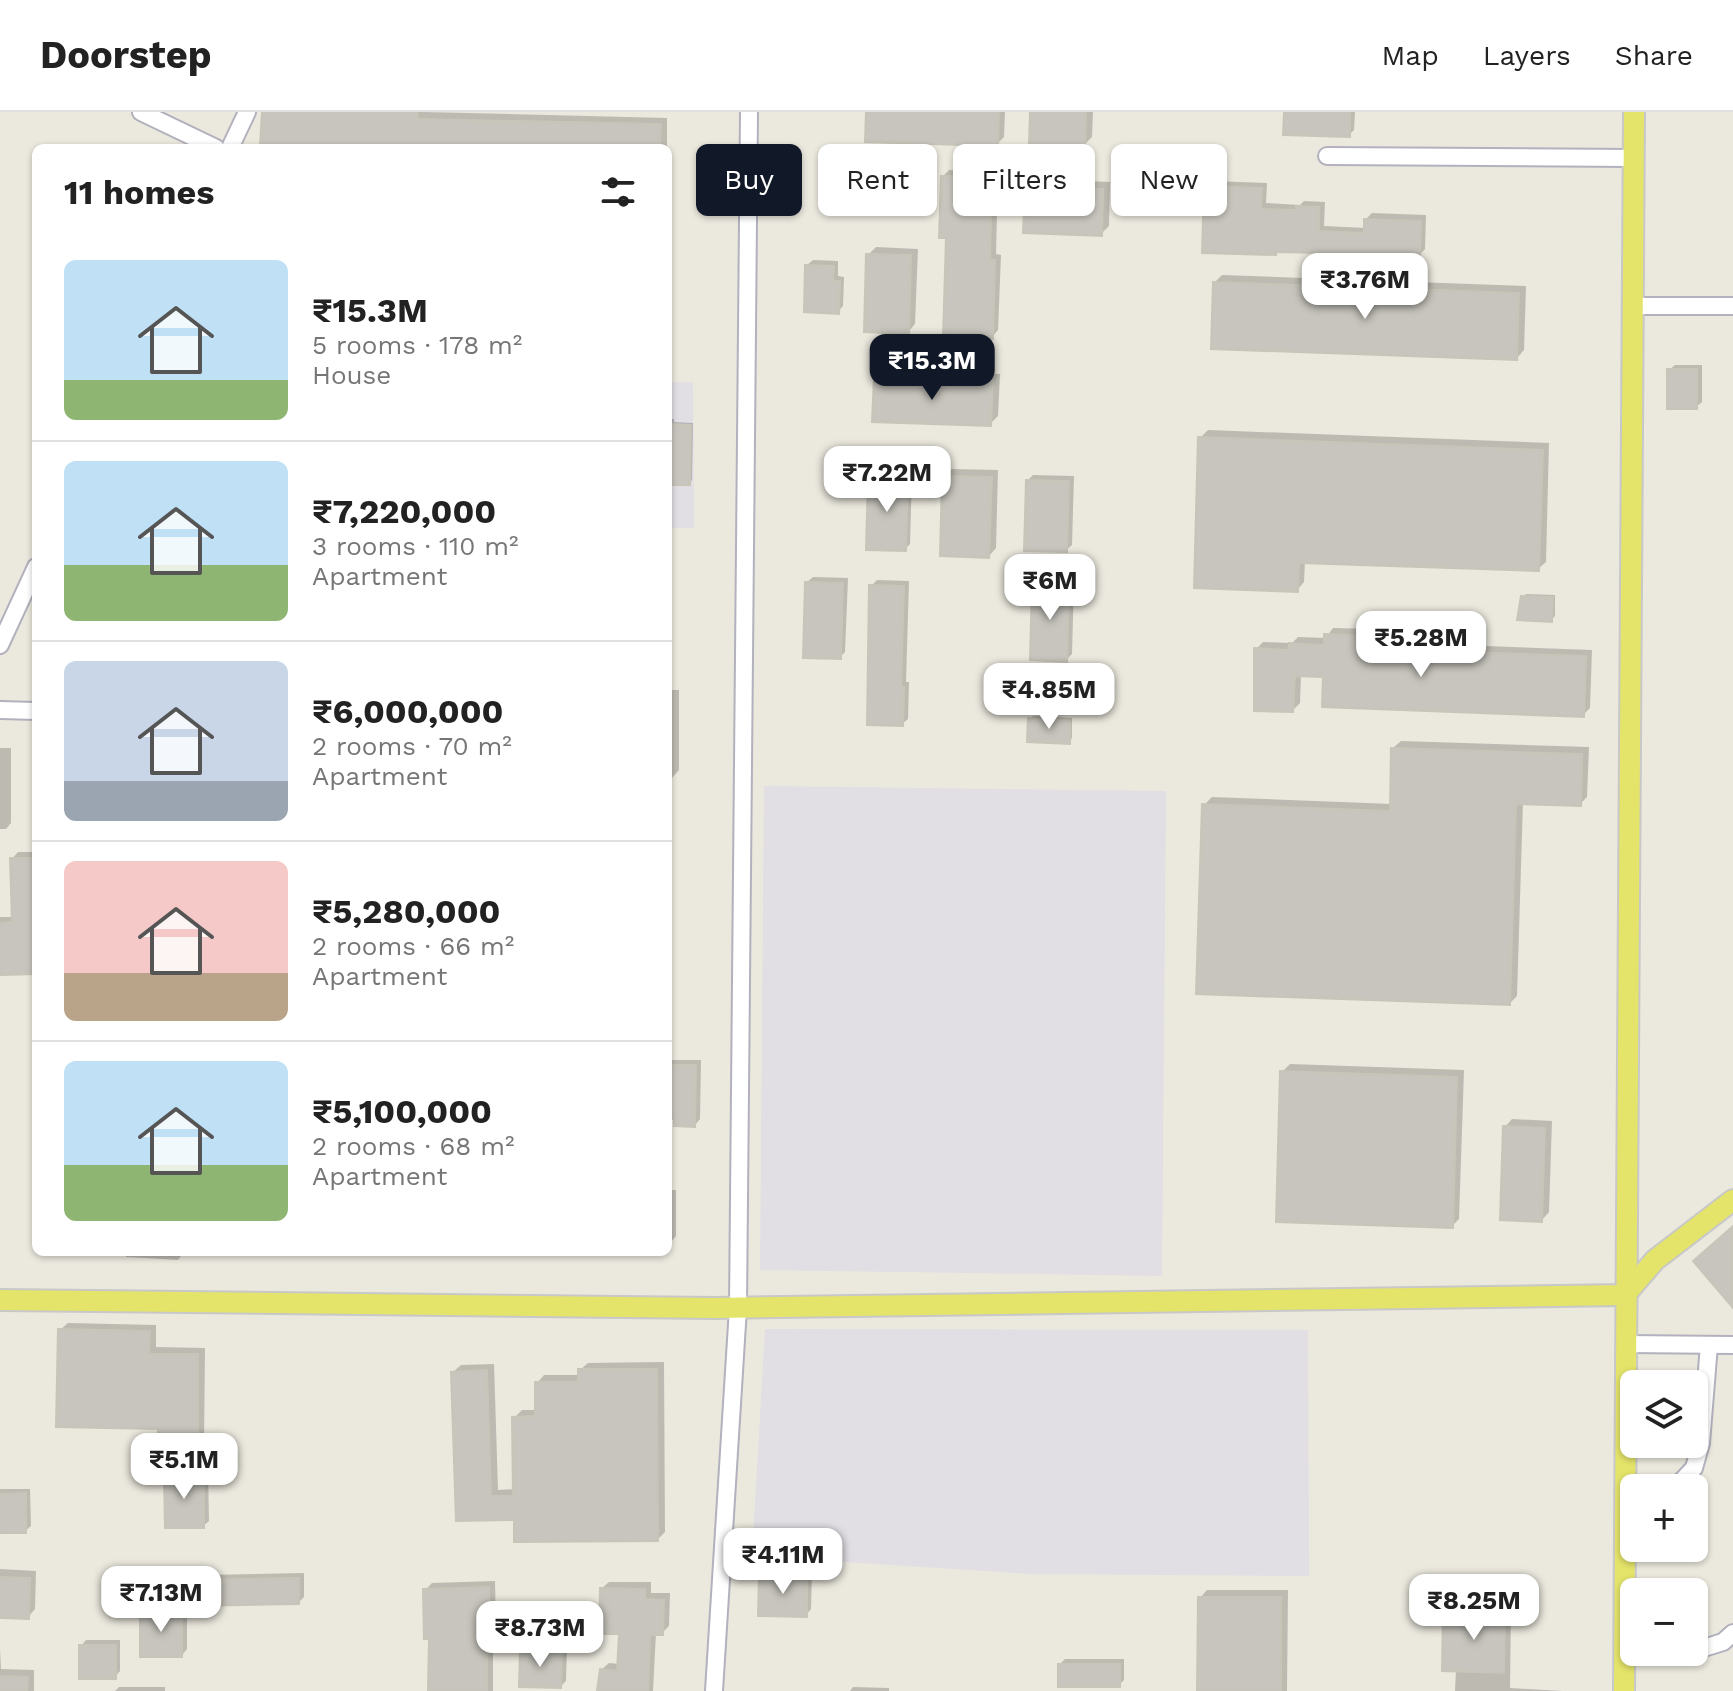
<!DOCTYPE html>
<html lang="en">
<head>
<meta charset="utf-8">
<style>
  body { margin:0; font-family:"Work Sans",sans-serif; background:#f6f6f6; color:#222; height:100vh; display:flex; flex-direction:column; font-size:30px; white-space:nowrap }
  * { box-sizing:border-box; margin:0 }
  p { font-size:26px; color:#767676 }
  .icon { flex:none; width:44px; height:44px; fill:none; stroke:currentColor; stroke-width:2; stroke-linecap:round; stroke-linejoin:round }
  .map { position:relative; flex:1; overflow:hidden }
  .side { position:absolute; left:32px; top:32px; width:640px; height:1112px; display:flex; flex-direction:column; background:#fff; border-radius:12px; box-shadow:0 2px 6px #0004 }
  .side>* { flex:none }
  .hud { position:absolute; left:696px; top:32px; width:760px; height:72px; display:flex; gap:16px }
  .fabs { position:absolute; left:1620px; top:1258px; display:grid; gap:16px }
  .fabs a { display:grid; place-items:center; width:88px; height:88px; border-radius:12px; background:#fff; box-shadow:0 2px 6px #0004; font-size:40px }
  .price { position:absolute; translate:-50% -68px; padding:0 18px; border-radius:16px; background:#fff; color:#222; font-size:26px; line-height:52px; filter:drop-shadow(0 2px 4px #0008) }
  .price::after { content:''; position:absolute; left:50%; top:48px; width:24px; height:18px; margin-left:-12px; background:inherit; clip-path:polygon(0 0,100% 0,50% 100%) }
  .price.selected { background:#111827; color:#fff }
  ul { padding:0; list-style:none }
  li { display:flex; align-items:center; gap:24px; height:200px; padding:0 32px }
  li+li { border-top:2px solid #e0e0e0 }
  li span { display:grid; place-items:center; flex:none; width:224px; height:160px; border-radius:12px; color:#555 }
  li>.icon { margin-inline-start:auto }
  span .icon { width:96px; height:96px; fill:#fffc; stroke-width:1 }
  li b { font-size:34px }
  h2 { display:flex; justify-content:space-between; align-items:center; height:96px; padding:0 32px; font-size:34px }
  .chip { padding:0 28px; border-radius:12px; background:#fff; box-shadow:0 2px 6px #0004; font-size:28px; line-height:72px }
  .chip.selected { background:#111827; color:#fff }
  header { display:flex; align-items:center; gap:48px; box-sizing:border-box; height:112px; padding:0 40px; background:#fff; border-bottom:2px solid #e0e0e0 }
  header strong { font-size:38px }
  nav { display:flex; gap:44px; margin-inline-start:auto; font-size:28px }
  .map>svg:first-child { display:block }
</style>
</head>
<body>
<header>
<strong>Doorstep</strong>
<nav><a>Map</a><a>Layers</a><a>Share</a></nav>
</header>
<div class="map">
<svg width="1733" height="1579" viewBox="0 0 1733 1579">
  <rect width="100%" height="100%" fill="#ebe9de"/>
  <g fill="#e1dee4">
    <path d="M668,270H693L694,416H668Z"/>
    <path d="M764,674L1166,679L1162,1164L760,1158Z"/>
    <path d="M765,1217L1308,1218L1309,1464L1033,1462L752,1444Z"/>
  </g>
  <g fill="#0003">
    <path d="M264,0H424L667,6V36H341L262,32Z"/>
    <path d="M868,0H1005L1004,25L997,32Z"/>
    <path d="M1032,0H1093L1092,25L1084,33Z"/>
    <path d="M1286,0H1355L1354,18L1349,23Z"/>
    <path d="M949,58L998,59L996,142L1001,143L998,218L992,225L948,124L943,64Z"/>
    <path d="M1034,67L1110,70L1109,114L1101,122L1026,74Z"/>
    <path d="M1212,69L1267,71L1266,91L1300,93L1304,89L1325,90L1324,114L1366,116V107L1372,101L1426,103L1425,137L1419,143L1361,141L1357,145L1322,139L1279,138L1275,141L1206,75Z"/>
    <path d="M876,135L918,137L915,212L908,220L868,143Z"/>
    <path d="M813,148L838,149V164L844,165L843,194L838,199L807,153Z"/>
    <path d="M1222,163L1526,174L1524,238L1517,246L1214,171Z"/>
    <path d="M1675,253H1702V290L1696,295L1669,258Z"/>
    <path d="M883,258L1000,262L998,304L990,312L876,266Z"/>
    <path d="M668,307H674V310L693,311L692,368L689,371L671,326H668Z"/>
    <path d="M1208,318L1549,331L1546,450L1538,457L1305,449L1304,470L1297,478L1200,326Z"/>
    <path d="M952,357L998,358L996,436L989,444L944,364Z"/>
    <path d="M875,360L912,362L910,432L905,437L870,366Z"/>
    <path d="M1033,363L1074,364L1072,433L1066,438L1028,368Z"/>
    <path d="M813,465L848,466L845,540L840,545L807,470Z"/>
    <path d="M1039,467L1074,468L1072,542L1066,548L1034,472Z"/>
    <path d="M877,468L909,469L906,570H909L908,607L902,612L871,474Z"/>
    <path d="M1526,482L1555,483V504L1551,508L1523,485Z"/>
    <path d="M1333,516L1378,517V530L1592,538L1590,596L1583,603L1325,563L1301,562L1300,591L1293,598L1256,537L1263,530L1292,531L1298,525L1326,526Z"/>
    <path d="M668,578H679V658L672,666H668Z"/>
    <path d="M1033,604L1072,606V626L1069,630L1030,607Z"/>
    <path d="M1401,629L1589,635L1587,685L1580,692L1523,690L1517,884L1510,891L1204,693L1212,685L1392,692L1393,636Z"/>
    <path d="M0,636H11V711L6,717H0Z"/>
    <path d="M18,740H36V860L0,861V805H14L12,747Z"/>
    <path d="M668,948H701L700,1007L695,1013L676,1005H668Z"/>
    <path d="M1290,952L1464,958L1459,1107L1452,1114L1282,960Z"/>
    <path d="M1512,1007L1552,1009L1549,1100L1542,1108L1505,1015Z"/>
    <path d="M668,1078H676V1124L671,1130H668Z"/>
    <path d="M126,1140H184L178,1148L126,1145Z"/>
    <path d="M68,1211L156,1213V1235L205,1236L204,1329L197,1337L160,1315L60,1218Z"/>
    <path d="M664,1250L665,1420L658,1427L516,1406L458,1407L453,1260L461,1253L494,1252L498,1378L515,1377L514,1306L522,1298H537V1271L544,1263H580V1258L588,1251Z"/>
    <path d="M172,1359H208L209,1409L203,1414L166,1364Z"/>
    <path d="M0,1377H30L31,1414L25,1419H0Z"/>
    <path d="M0,1457L36,1459L35,1497L28,1505L0,1504Z"/>
    <path d="M766,1458L812,1460L811,1497L806,1503L761,1464Z"/>
    <path d="M304,1461V1485L299,1490L197,1469L202,1463Z"/>
    <path d="M495,1469L496,1517L493,1520V1579H430L431,1525L425,1478L432,1471Z"/>
    <path d="M609,1470H651V1481H670L669,1514L662,1521H656L653,1579H599L601,1558L609,1551L620,1552L622,1520L601,1477Z"/>
    <path d="M1207,1478H1288L1287,1579H1199L1200,1486Z"/>
    <path d="M1453,1492L1511,1494L1510,1576L1563,1579H1455L1456,1558L1445,1500Z"/>
    <path d="M147,1495H187V1537L182,1543L142,1501Z"/>
    <path d="M86,1528H120V1559L115,1565L81,1534Z"/>
    <path d="M527,1533L567,1534L566,1569L561,1574L522,1539Z"/>
    <path d="M0,1537L1,1557L34,1558V1579H0Z"/>
    <path d="M1065,1547H1124V1568L1119,1573L1060,1552Z"/>
    <path d="M119,1575H165V1579H115Z"/>
    <path d="M853,1575L889,1576V1579H850Z"/>
  </g>
  <g fill="#c7c5bd" stroke="#c7c5b8" stroke-width="2">
    <path d="M262,0H417L418,7L661,12L660,36L260,34Z"/>
    <path d="M866,0H999L998,34L865,30Z"/>
    <path d="M1030,0H1086L1085,35L1029,33Z"/>
    <path d="M1284,0H1350V25L1283,23Z"/>
    <path d="M941,64L992,65L990,148H995L993,227L943,225L946,126H939Z"/>
    <path d="M1025,73L1103,77L1102,124L1023,121Z"/>
    <path d="M1204,74L1262,76L1261,97L1296,98V94L1319,95V119L1364,121V107L1421,109L1420,145L1358,143V147L1320,146V141L1276,140V143L1202,141Z"/>
    <path d="M866,142L911,143L909,222L864,220Z"/>
    <path d="M805,153L834,154L833,169H840L839,202L804,200Z"/>
    <path d="M1213,170L1519,181L1517,248L1211,237Z"/>
    <rect x="1667" y="257" width="30" height="40"/>
    <path d="M874,265L993,269L991,314L872,310Z"/>
    <path d="M668,312L691,313L690,373H669Z"/>
    <path d="M1198,325L1543,338L1539,459L1299,451L1298,480L1194,476Z"/>
    <path d="M942,364L992,365L989,446L940,444Z"/>
    <path d="M868,365L908,366L906,439L866,438Z"/>
    <path d="M1026,368L1069,369L1067,440L1024,439Z"/>
    <path d="M805,470L843,471L841,547L803,546Z"/>
    <path d="M1032,471L1069,473L1067,550L1030,548Z"/>
    <path d="M869,473L904,474L901,575H904L903,614L867,613Z"/>
    <path d="M1521,484L1553,485L1552,510L1517,508Z"/>
    <path d="M1324,522L1372,524V537L1586,544L1584,605L1322,595L1323,565L1295,564L1293,600L1254,599V536L1289,538V531L1324,533Z"/>
    <path d="M1028,606L1070,608V632L1027,630Z"/>
    <path d="M1391,636L1582,642L1581,694L1516,692L1510,893L1196,882L1202,692L1390,699Z"/>
    <path d="M10,746H36V862L0,863V811L12,810Z"/>
    <path d="M668,953H696L695,1015L674,1014V1007H668Z"/>
    <path d="M1280,959L1457,965L1453,1116L1276,1110Z"/>
    <path d="M1503,1014L1545,1016L1542,1110L1500,1108Z"/>
    <path d="M1733,1114V1196L1693,1149Z"/>
    <path d="M58,1217L150,1219L149,1242H198V1339H158V1317L56,1315Z"/>
    <path d="M578,1257H657L658,1429L514,1430V1408L456,1409L451,1260L487,1258L491,1384H513L512,1305L535,1304V1270H578Z"/>
    <path d="M164,1363H204V1416H165Z"/>
    <path d="M26,1381V1421H0V1382Z"/>
    <path d="M759,1463L807,1464V1505L758,1504Z"/>
    <path d="M0,1465L30,1466L29,1507L0,1506Z"/>
    <path d="M299,1466V1492L195,1494V1468Z"/>
    <path d="M489,1475L490,1525L487,1526V1579H428L429,1527H424L423,1477Z"/>
    <path d="M600,1476L645,1477V1487L664,1488L663,1523H650L648,1579H597L600,1557L617,1559L619,1522H599Z"/>
    <path d="M1198,1485H1281V1579H1197Z"/>
    <path d="M1443,1499L1505,1500L1504,1561L1442,1559Z"/>
    <rect x="140" y="1500" width="42" height="45"/>
    <rect x="79" y="1533" width="37" height="34"/>
    <path d="M520,1538L562,1539L561,1576L519,1575Z"/>
    <rect x="1058" y="1552" width="62" height="23"/>
    <path d="M0,1564L28,1565L27,1579H0Z"/>
  </g>
  <g fill="none" stroke-linecap="round" stroke-linejoin="round">
    <g stroke="#b2b1bd" stroke-width="20">
      <g id="minor">
        <path d="M141,0L216,36"/>
        <path d="M230,36L247,0"/>
        <path d="M1327,44L1633,46"/>
        <path d="M1633,194H1733"/>
        <path d="M0,533L36,455"/>
        <path d="M0,598L36,599"/>
        <path d="M1625,1232L1733,1233"/>
        <path d="M1625,1374L1676,1375L1694,1356L1701,1331L1709,1233"/>
        <path d="M1694,1539L1723,1530L1733,1521"/>
        <path d="M714,1579L738,1196L749,0"/>
      </g>
    </g>
    <g stroke="#c8c8c8" stroke-width="24">
      <g id="major">
        <path d="M0,1188L715,1196L1625,1183L1655,1148L1733,1088"/>
        <path d="M1624,1579L1634,0"/>
      </g>
    </g>
    <use href="#minor" stroke="#fff" stroke-width="16"/>
    <use href="#major" stroke="#e4e46a" stroke-width="20"/>
  </g>
</svg>
<div class="fabs">
<a><svg class="icon" aria-label="layers" viewBox="0 0 24 24"><path d="M12 4l9 5-9 5-9-5zM3 14l9 5 9-5"/></svg></a>
<a>+</a>
<a>−</a>
</div>
<b class="price" style="left:1365px;top:209px">₹3.76M</b>
<b class="price selected" style="left:932px;top:290px">₹15.3M</b>
<b class="price" style="left:887px;top:402px">₹7.22M</b>
<b class="price" style="left:1050px;top:510px">₹6M</b>
<b class="price" style="left:1421px;top:567px">₹5.28M</b>
<b class="price" style="left:1049px;top:619px">₹4.85M</b>
<b class="price" style="left:184px;top:1389px">₹5.1M</b>
<b class="price" style="left:783px;top:1484px">₹4.11M</b>
<b class="price" style="left:161px;top:1522px">₹7.13M</b>
<b class="price" style="left:1474px;top:1530px">₹8.25M</b>
<b class="price" style="left:540px;top:1557px">₹8.73M</b>
<div class="hud">
<a class="chip selected">Buy</a>
<a class="chip">Rent</a>
<a class="chip">Filters</a>
<a class="chip">New</a>
</div>
<section class="side">
<h2>11 homes<svg class="icon" aria-label="filters" viewBox="0 0 24 24"><path d="M4 7h16M4 17h16"/><circle cx="9" cy="7" r="2"/><circle cx="15" cy="17" r="2"/></svg></h2>
<ul>
<li><span style="background:linear-gradient(#bfe0f5 75%,#8fb573 0)"><svg class="icon" aria-label="home" viewBox="0 0 24 24"><path d="M3 11l9-7 9 7M6 9v11h12V9"/></svg></span><div><b>₹15.3M</b><p>5 rooms · 178 m²</p><p>House</p></div></li>
<li><span style="background:linear-gradient(#bfe0f5 65%,#8fb573 0)"><svg class="icon" aria-label="home" viewBox="0 0 24 24"><path d="M3 11l9-7 9 7M6 9v11h12V9"/></svg></span><div><b>₹7,220,000</b><p>3 rooms · 110 m²</p><p>Apartment</p></div></li>
<li><span style="background:linear-gradient(#c9d6e8 75%,#9aa5b1 0)"><svg class="icon" aria-label="home" viewBox="0 0 24 24"><path d="M3 11l9-7 9 7M6 9v11h12V9"/></svg></span><div><b>₹6,000,000</b><p>2 rooms · 70 m²</p><p>Apartment</p></div></li>
<li><span style="background:linear-gradient(#f6c9c9 70%,#b9a48a 0)"><svg class="icon" aria-label="home" viewBox="0 0 24 24"><path d="M3 11l9-7 9 7M6 9v11h12V9"/></svg></span><div><b>₹5,280,000</b><p>2 rooms · 66 m²</p><p>Apartment</p></div></li>
<li><span style="background:linear-gradient(#bfe0f5 65%,#8fb573 0)"><svg class="icon" aria-label="home" viewBox="0 0 24 24"><path d="M3 11l9-7 9 7M6 9v11h12V9"/></svg></span><div><b>₹5,100,000</b><p>2 rooms · 68 m²</p><p>Apartment</p></div></li>
</ul>
</section>
</div>
</body>
</html>
